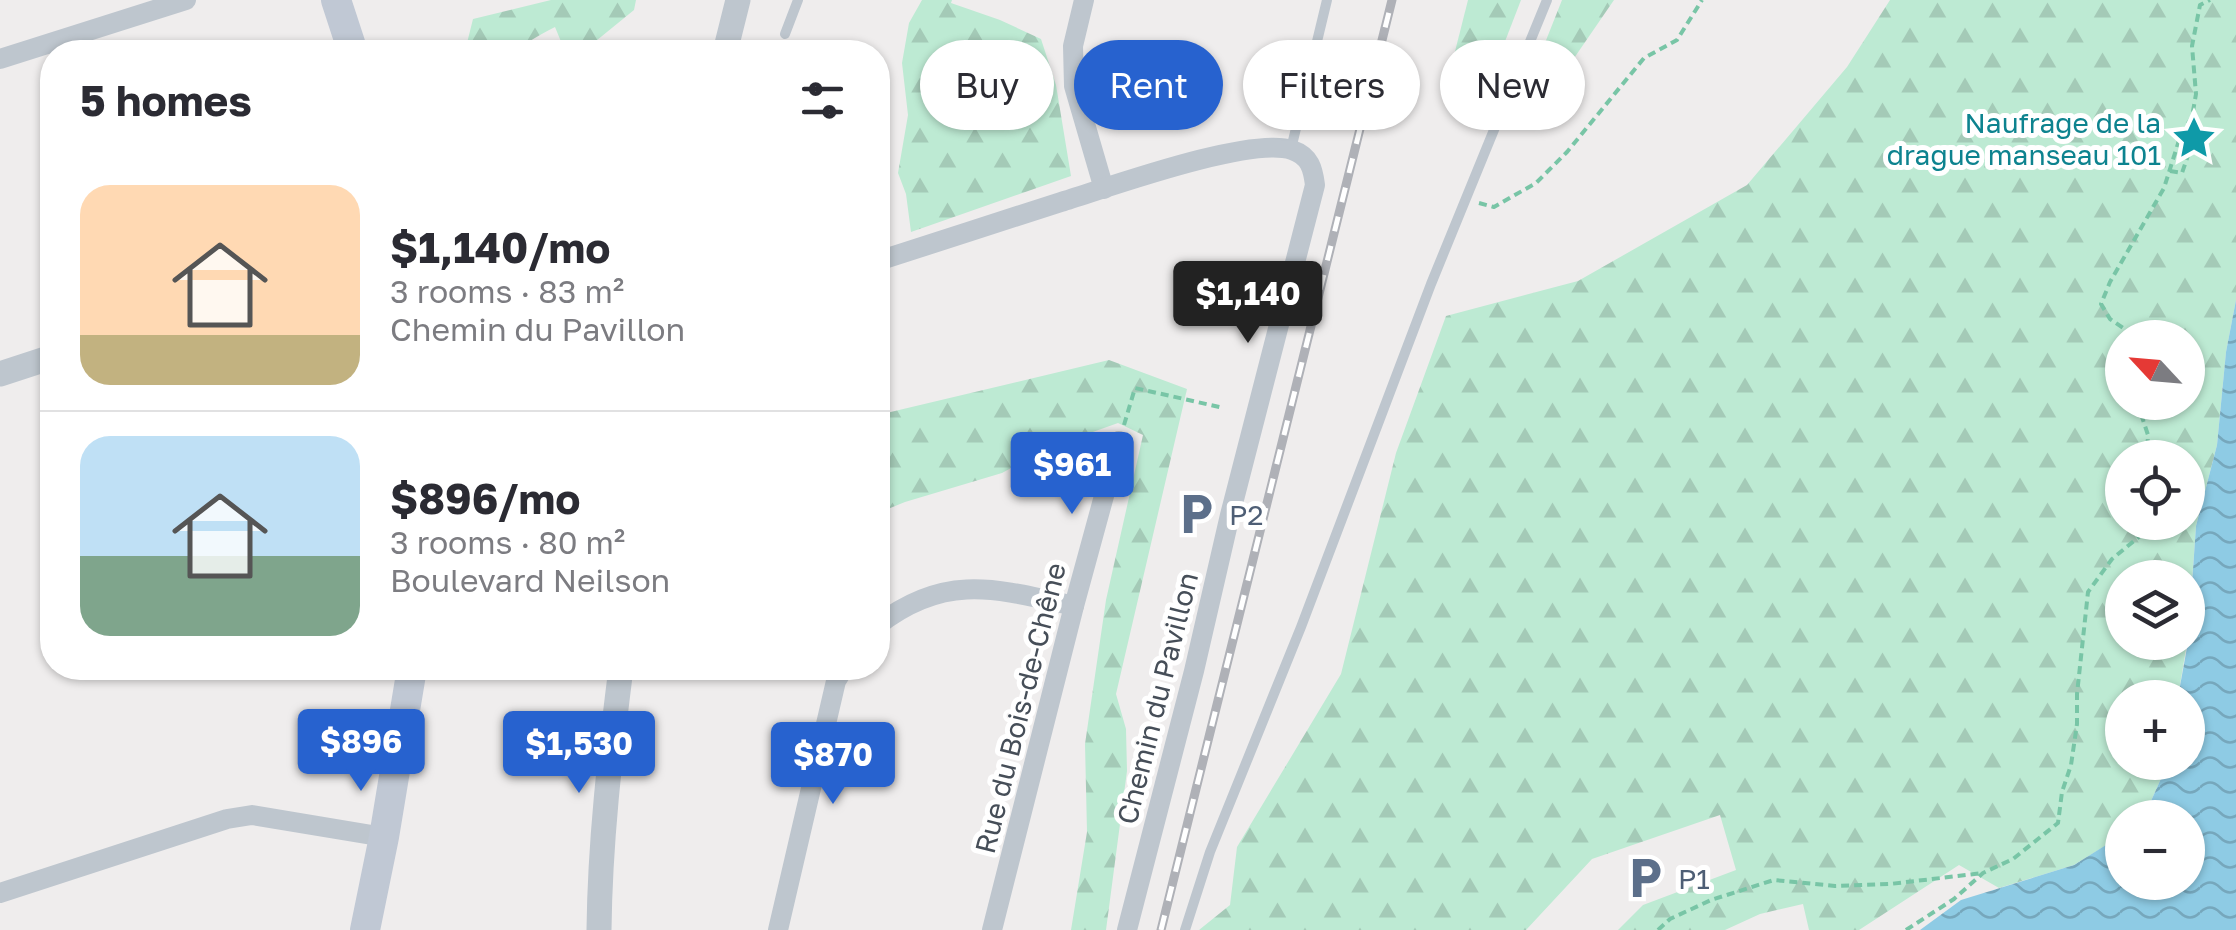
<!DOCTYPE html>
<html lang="en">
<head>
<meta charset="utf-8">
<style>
  body { margin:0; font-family:"Golos Text",sans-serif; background:#f7f7f7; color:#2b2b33; height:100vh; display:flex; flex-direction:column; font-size:38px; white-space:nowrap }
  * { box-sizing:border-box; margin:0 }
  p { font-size:32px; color:#7c7c81 }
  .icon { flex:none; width:55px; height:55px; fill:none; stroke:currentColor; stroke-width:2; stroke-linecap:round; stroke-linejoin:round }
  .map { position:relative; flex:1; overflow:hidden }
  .side { position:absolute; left:40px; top:40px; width:850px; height:640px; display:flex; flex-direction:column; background:#fff; border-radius:40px; box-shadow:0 2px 8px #0004 }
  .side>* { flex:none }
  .hud { position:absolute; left:920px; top:40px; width:950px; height:90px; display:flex; gap:20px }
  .needle { width:65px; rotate:296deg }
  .fabs { position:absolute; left:2105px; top:320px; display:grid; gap:20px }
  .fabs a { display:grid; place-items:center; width:100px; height:100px; border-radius:50%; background:#fff; box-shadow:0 2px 8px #0004; font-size:50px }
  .price { position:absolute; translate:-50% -85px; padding:0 22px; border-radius:10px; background:#2762cf; color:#fff; font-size:32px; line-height:65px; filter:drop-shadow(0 2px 5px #0008) }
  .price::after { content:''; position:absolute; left:50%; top:60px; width:30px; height:22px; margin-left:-15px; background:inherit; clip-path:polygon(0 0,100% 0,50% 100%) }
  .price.current { background:#222; color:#fff }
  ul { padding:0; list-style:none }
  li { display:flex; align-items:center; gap:30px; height:250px; padding:0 40px }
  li+li { border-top:2px solid #e1e1e2 }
  li span { display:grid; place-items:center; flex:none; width:280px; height:200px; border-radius:30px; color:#555 }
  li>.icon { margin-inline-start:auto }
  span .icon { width:120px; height:120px; fill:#fffc; stroke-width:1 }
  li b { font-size:42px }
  h2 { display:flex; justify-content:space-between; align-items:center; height:120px; padding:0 40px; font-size:42px }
  .pill { padding:0 35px; border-radius:45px; background:#fff; box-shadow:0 2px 8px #0004; font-size:35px; line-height:90px }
  .pill.current { background:#2762cf; color:#fff }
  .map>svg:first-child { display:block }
</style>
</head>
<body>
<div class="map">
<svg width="2236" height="930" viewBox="0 0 2236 930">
  <defs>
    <pattern id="forest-firs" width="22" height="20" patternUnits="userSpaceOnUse" patternTransform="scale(2.5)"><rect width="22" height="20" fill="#bdead3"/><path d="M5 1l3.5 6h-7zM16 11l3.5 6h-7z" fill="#a4cab7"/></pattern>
    <pattern id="water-waves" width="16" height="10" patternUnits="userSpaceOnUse" patternTransform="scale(2.5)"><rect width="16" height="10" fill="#8ecbe4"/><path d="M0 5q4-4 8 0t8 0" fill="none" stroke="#76a7bc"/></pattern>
  </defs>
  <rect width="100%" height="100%" fill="#efeded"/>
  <g fill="url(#forest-firs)" fill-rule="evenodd">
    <path d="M551,0H636L634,10L591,45L562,44L555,27C521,43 504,67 467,43L473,19Z"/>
    <path d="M922,0H952L951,3L1000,20L1041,39L1056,85L1071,176L911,232L906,194L898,173L908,115L902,63L909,23Z"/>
    <path d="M1468,0H1521L1477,114L1444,95Z"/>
    <path d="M1562,0H1614L1570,64L1535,128L1518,111Z"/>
    <path d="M1890,0H2236V300L2226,352L2217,445L2196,526L2188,639V578H2122V642L2187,643L2178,697L2122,698V762L2168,763L2151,801L2137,817L2122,818L2121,836L2074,865L1999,888L1959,865L1859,930H1809L1803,904L1760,914L1725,930H1618L1643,905L1736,870L1720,815L1592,859L1526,930H1199L1230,905L1237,847L1341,674L1396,453L1446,316L1578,281L1747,185L1847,67ZM2122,338H2188V402H2122ZM2122,458H2188V522H2122Z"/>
    <path d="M1109,360L1187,389L1116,694L1126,729L1127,771L1106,930H1071L1087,832L1085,744L1106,600L1143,435L1118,423L1048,448L1002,473L905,502L878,513V415Z"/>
  </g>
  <path fill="url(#water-waves)" d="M2236,300V930H1920L1961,900L2074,865L2122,835V882H2188V818L2137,817L2151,801L2168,763L2188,762V698L2178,697L2188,642L2196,526L2217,445L2226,352Z"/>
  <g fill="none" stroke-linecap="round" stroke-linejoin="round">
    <g stroke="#78c5a6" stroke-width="4" stroke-dasharray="8 5" stroke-linecap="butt">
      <path d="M2170,171L2182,173L2194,138L2192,117"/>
      <path d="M1479,203L1494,207L1536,183L1567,152L1644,58L1677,40L1702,0"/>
      <path d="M2130,338L2126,330L2110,319L2101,304L2110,282L2164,188L2181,134L2192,117L2196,94L2192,46L2200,5L2210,0"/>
      <path d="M2137,402L2148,435L2147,457L2152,458"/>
      <path d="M1124,425L1135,388L1224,408"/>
      <path d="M1658,930L1670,919L1711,900L1774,880L1835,886L1890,884L1983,873"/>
      <path d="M1906,930L1954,899L1983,873L2013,859L2058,823L2062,792L2071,765L2077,724V694L2088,592L2112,559L2157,522"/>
    </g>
    <g stroke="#bec6ce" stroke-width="10">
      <path d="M785,34L798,0"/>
      <path d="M1291,149L1327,0"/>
      <path d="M1185,930L1210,852L1301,627L1431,284L1547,0"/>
    </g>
    <g stroke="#bec6ce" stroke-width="20">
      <path d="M1084,0L1073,46L1074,86L1104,189"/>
      <path d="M0,59L186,0"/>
      <path d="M878,261C939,241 1000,222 1061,202C1107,188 1250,136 1292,150C1310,156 1313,169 1315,185L1230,515L1194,671L1127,930"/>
      <path d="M878,625C946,572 998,589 1074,606"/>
      <path d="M0,893L227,819L252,815L384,837"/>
      <path d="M778,930L836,681L844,668"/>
      <path d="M992,930L1074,606L1119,441"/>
    </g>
    <g stroke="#bec6ce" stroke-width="25">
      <path d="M725,52L738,0"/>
      <path d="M0,374L52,357"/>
      <path d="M599,930C600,842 610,755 621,668"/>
    </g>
    <g stroke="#c0c8d4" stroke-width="30">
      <path d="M336,0L353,52"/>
      <path d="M365,930L384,837L412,668"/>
    </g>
    <g stroke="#afb1b7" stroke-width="9">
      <path id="rail" d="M1161,930L1392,0"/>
    </g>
    <use href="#rail" stroke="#fff" stroke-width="5" stroke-dasharray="15" stroke-linecap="butt"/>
  </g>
  <defs>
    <g id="sight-bare" transform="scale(3.45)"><path d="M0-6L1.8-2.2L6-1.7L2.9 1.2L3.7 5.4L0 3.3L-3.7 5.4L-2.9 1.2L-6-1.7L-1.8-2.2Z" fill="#0f9aa8" stroke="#fff" stroke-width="2.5" paint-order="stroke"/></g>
    <g id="parking-bare" transform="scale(3.45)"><path d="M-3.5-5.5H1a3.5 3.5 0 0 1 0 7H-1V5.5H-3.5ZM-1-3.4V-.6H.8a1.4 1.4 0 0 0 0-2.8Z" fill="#5c6f8a" stroke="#fff" stroke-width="2.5" paint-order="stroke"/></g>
  </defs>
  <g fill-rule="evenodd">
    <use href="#sight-bare" x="2194" y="138"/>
    <use href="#parking-bare" x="1196" y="514"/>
    <use href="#parking-bare" x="1645" y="878"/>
  </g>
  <g text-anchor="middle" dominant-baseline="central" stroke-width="10" stroke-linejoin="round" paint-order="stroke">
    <g font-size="28" fill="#0d838f" stroke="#fff" text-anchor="end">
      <text x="2161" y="122">Naufrage de la<tspan x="2161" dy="32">drague manseau 101</tspan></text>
    </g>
    <g font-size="28" fill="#4e5e75" stroke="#fff" text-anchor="start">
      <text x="1229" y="514">P2</text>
      <text x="1678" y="878">P1</text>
    </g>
    <g font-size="28" fill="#464e58" stroke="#fff">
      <text transform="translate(1157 698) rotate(-76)">Chemin du Pavillon</text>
      <text transform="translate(1020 708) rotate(-76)">Rue du Bois-de-Chêne</text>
    </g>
  </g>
</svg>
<div class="fabs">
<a><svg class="needle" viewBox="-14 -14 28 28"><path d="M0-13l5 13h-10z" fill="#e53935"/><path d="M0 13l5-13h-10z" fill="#7c7c81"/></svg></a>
<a><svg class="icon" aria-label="locate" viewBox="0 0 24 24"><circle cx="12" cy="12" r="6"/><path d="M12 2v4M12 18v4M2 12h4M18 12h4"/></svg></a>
<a><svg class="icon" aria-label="layers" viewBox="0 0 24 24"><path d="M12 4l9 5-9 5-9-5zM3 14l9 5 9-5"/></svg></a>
<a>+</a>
<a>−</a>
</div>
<b class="price current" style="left:1248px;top:346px">$1,140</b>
<b class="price" style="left:1072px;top:517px">$961</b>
<b class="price" style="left:361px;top:794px">$896</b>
<b class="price" style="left:579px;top:796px">$1,530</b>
<b class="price" style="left:833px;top:807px">$870</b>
<div class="hud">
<a class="pill">Buy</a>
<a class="pill current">Rent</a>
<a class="pill">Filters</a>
<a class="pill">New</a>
</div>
<section class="side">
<h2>5 homes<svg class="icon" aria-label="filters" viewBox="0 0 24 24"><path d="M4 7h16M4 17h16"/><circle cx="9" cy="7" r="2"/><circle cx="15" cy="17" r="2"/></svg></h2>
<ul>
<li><span style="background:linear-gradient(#ffd9b3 75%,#c2b280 0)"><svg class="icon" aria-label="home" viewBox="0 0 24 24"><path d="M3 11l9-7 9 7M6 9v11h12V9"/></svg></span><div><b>$1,140/mo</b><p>3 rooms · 83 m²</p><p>Chemin du Pavillon</p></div></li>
<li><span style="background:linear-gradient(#bfe0f5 60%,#7fa58c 0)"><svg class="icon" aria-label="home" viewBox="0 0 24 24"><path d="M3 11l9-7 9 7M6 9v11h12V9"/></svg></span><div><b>$896/mo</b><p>3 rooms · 80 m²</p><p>Boulevard Neilson</p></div></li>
</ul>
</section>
</div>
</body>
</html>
